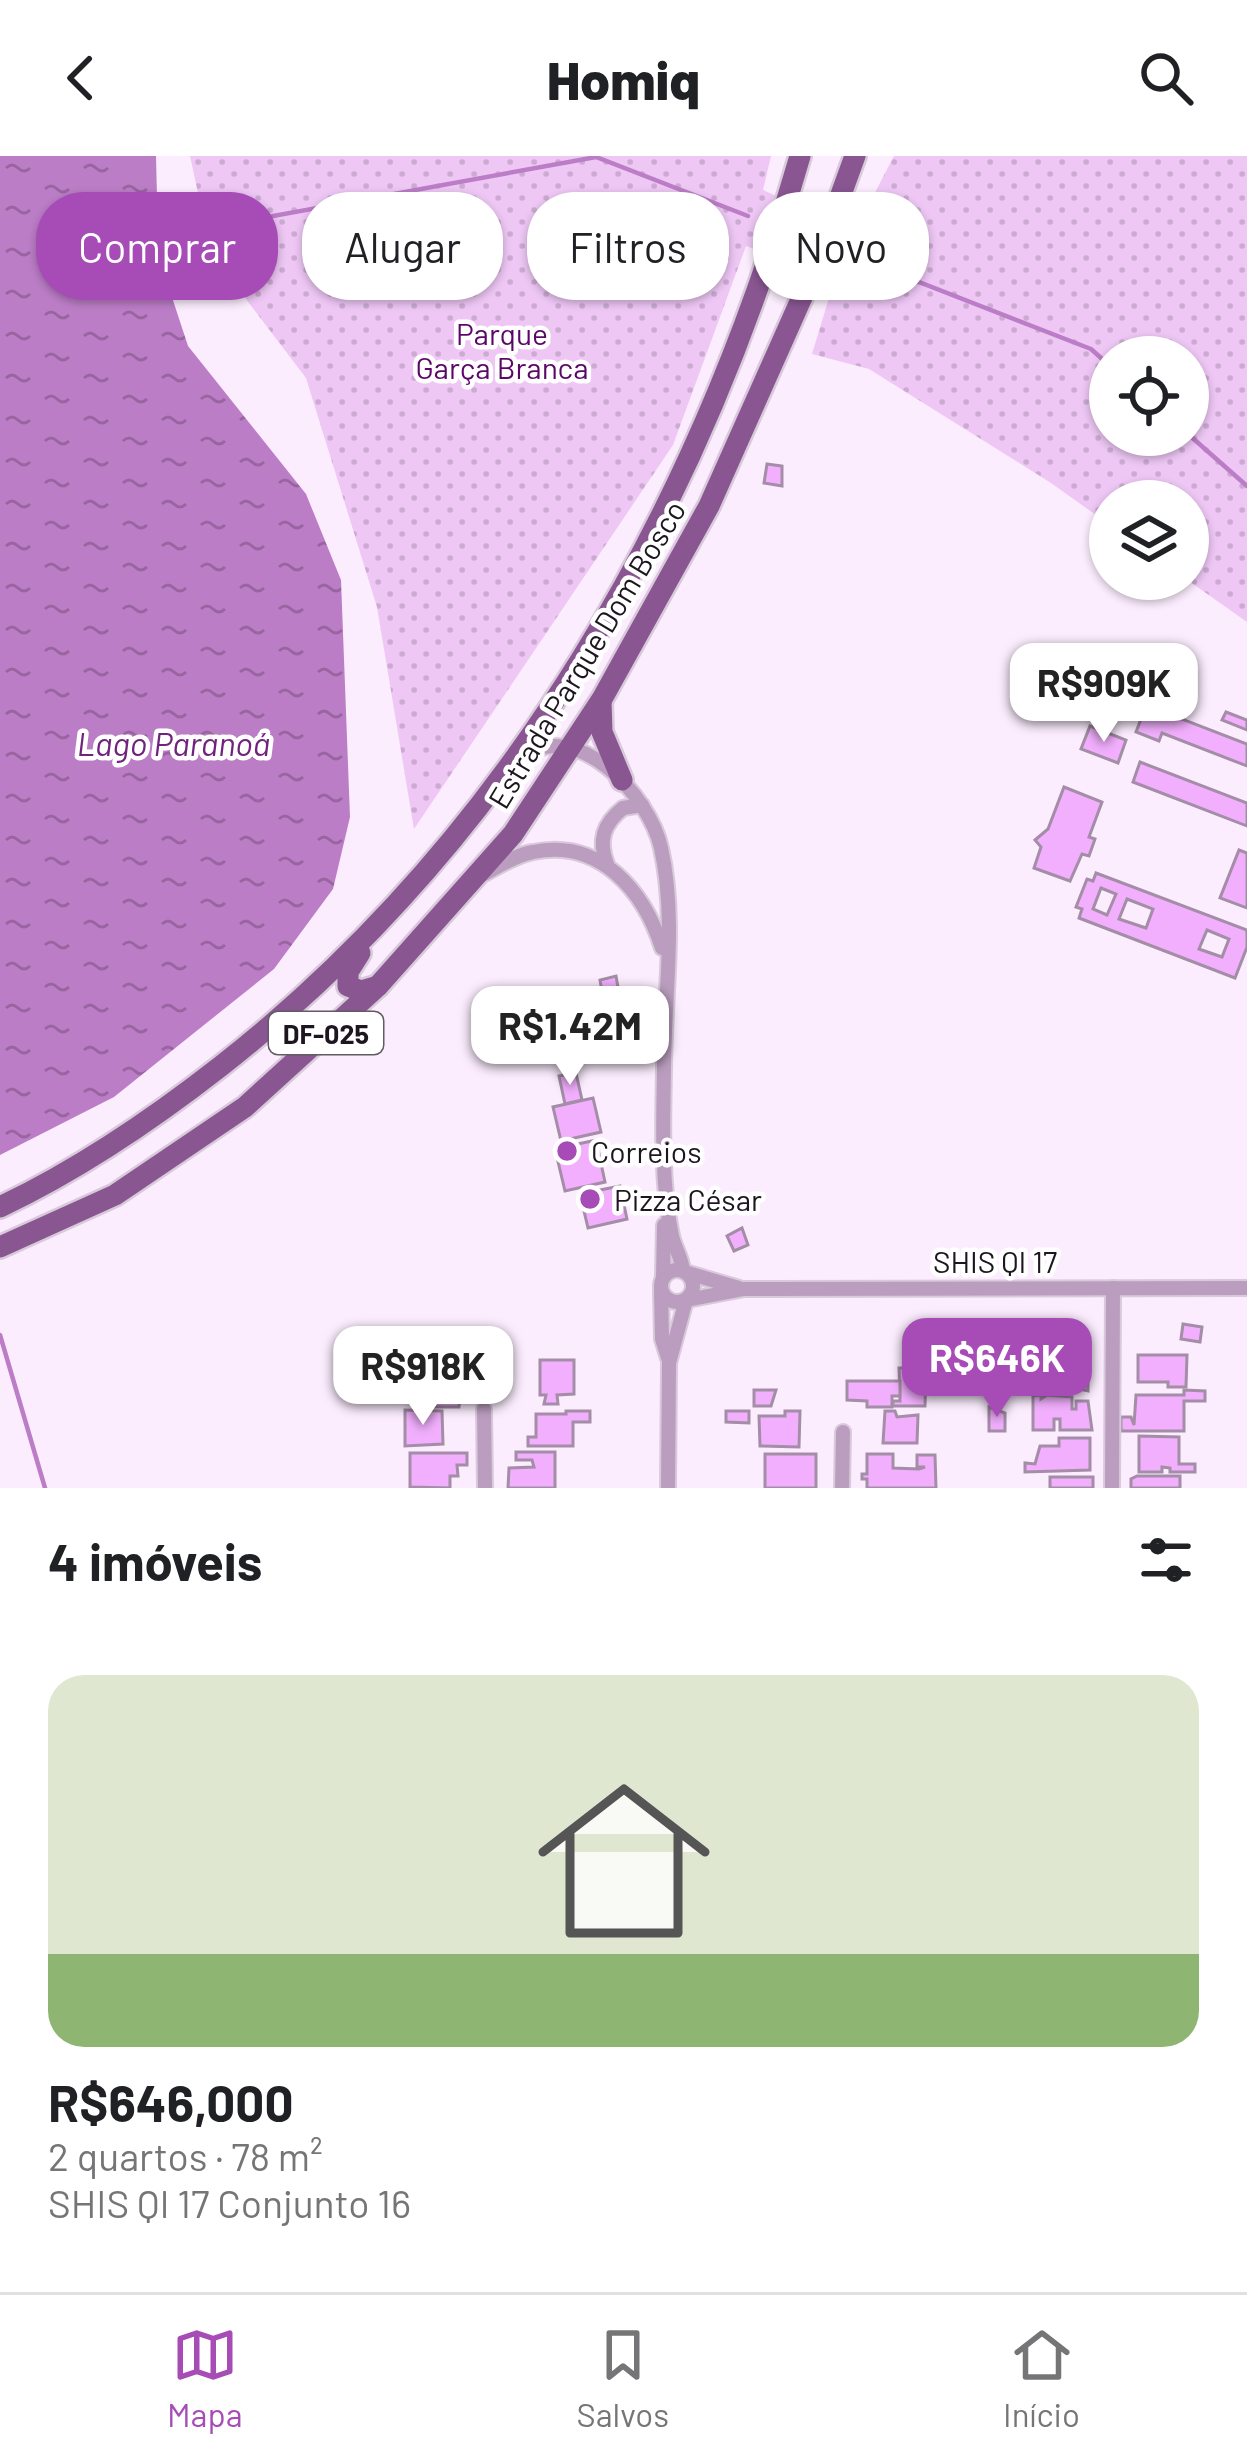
<!DOCTYPE html>
<html lang="pt">
<head>
<meta charset="utf-8">
<style>
  body { margin:0; font-family:Barlow,sans-serif; background:#f2f2f2; color:#202124; height:100vh; display:flex; flex-direction:column; font-size:45px; white-space:nowrap }
  * { box-sizing:border-box; margin:0 }
  p { font-size:39px; color:#757577 }
  .icon { flex:none; width:66px; height:66px; fill:none; stroke:currentColor; stroke-width:2; stroke-linecap:round; stroke-linejoin:round }
  .map { position:relative; height:1332px; overflow:hidden }
  .drawer { display:flex; flex-direction:column; background:#fff; flex:1 }
  .drawer>* { flex:none }
  .top-card { position:absolute; left:36px; top:36px; width:1176px; height:108px; display:flex; gap:24px }
  .fabs { position:absolute; left:1089px; top:180px; display:grid; gap:24px }
  .fabs a { display:grid; place-items:center; width:120px; height:120px; border-radius:50%; background:#fff; box-shadow:0 3px 9px #0004; font-size:60px }
  .price { position:absolute; translate:-50% -102px; padding:0 27px; border-radius:24px; background:#fff; color:#222; font-size:39px; line-height:78px; filter:drop-shadow(0 3px 6px #0008) }
  .price::after { content:''; position:absolute; left:50%; top:72px; width:36px; height:27px; margin-left:-18px; background:inherit; clip-path:polygon(0 0,100% 0,50% 100%) }
  .price.selected { background:#a74cb7; color:#fff }
  ul { padding:0; list-style:none }
  li { display:grid; align-content:center; gap:24px; height:636px; padding:0 48px }
  li+li { border-top:3px solid #e0e0e0 }
  li span { display:grid; place-items:center; height:372px; border-radius:36px; color:#555 }
  li>.icon { margin-inline-start:auto }
  span .icon { width:216px; height:216px; fill:#fffc; stroke-width:1 }
  li b { font-size:51px }
  h2 { display:flex; justify-content:space-between; align-items:center; height:144px; padding:0 48px; font-size:51px }
  .chip { padding:0 42px; border-radius:48px; background:#fff; box-shadow:0 3px 9px #0004; font-size:42px; line-height:108px }
  .chip.selected { background:#a74cb7; color:#fff }
  header { display:flex; justify-content:space-between; align-items:center; height:156px; padding:0 48px; background:#fff; font-size:54px; font-weight:800 }
  .tab-bar { display:flex; justify-content:space-around; align-items:center; height:168px; border-top:3px solid #e0e0e0; background:#fff; font-size:33px; color:#757577 }
  .tab-bar a { display:grid; justify-items:center; gap:6px }
  .tab-bar .selected { color:#a74cb7 }
  .map>svg:first-child { display:block }
</style>
</head>
<body>
<header><svg class="icon" aria-label="back" viewBox="0 0 24 24"><path d="M15 5l-7 7 7 7"/></svg>Homiq<svg class="icon" aria-label="search" viewBox="0 0 24 24"><circle cx="10" cy="10" r="6"/><path d="M15 15l6 6"/></svg></header>
<div class="map">
<svg width="1247" height="1332" viewBox="0 0 1247 1332">
  <defs>
    <pattern id="park-dots" width="8" height="8" patternUnits="userSpaceOnUse" patternTransform="scale(3)"><rect width="8" height="8" fill="#eec7f5"/><path d="M2 2h.1M6 6h.1" fill="none" stroke="#ccaad2" stroke-width="1.8" stroke-linecap="round"/></pattern>
    <pattern id="water-ripples" width="26" height="14" patternUnits="userSpaceOnUse" patternTransform="scale(3)"><rect width="26" height="14" fill="#bc7dc7"/><path d="M2 4q2-2 4 0t4 0M15 11q2-2 4 0t4 0" fill="none" stroke="#9865a1"/></pattern>
  </defs>
  <rect width="100%" height="100%" fill="#fcedfe"/>
  <path fill="url(#park-dots)" fill-rule="evenodd" d="M190,0H771L763,34L855,75L894,0H1247V466L1186,423L1188,345H1110V369L1051,327L869,213L812,198L835,122L746,90L673,289L414,673L377,451L306,222L211,97ZM1110,201H1188V279H1110Z"/>
  <path fill="url(#water-ripples)" d="M0,0H156L158,81L168,129L188,190L306,338L341,424L350,661L333,733L274,813L114,941L0,999Z"/>
  <g fill="none" stroke-linecap="round" stroke-linejoin="round">
    <g stroke="#bc7dc7" stroke-width="4.5">
      <path d="M158,81L596,1L748,60"/>
      <path d="M847,98L1091,193L1110,210"/>
      <path d="M1188,278L1247,330"/>
      <path d="M0,1179L45,1332"/>
    </g>
  </g>
  <g fill="#f2affd" stroke="#a48da7" stroke-width="3" fill-rule="evenodd">
    <path d="M767,308L782,310V330L764,327Z"/>
    <path d="M1155,528L1174,536L1166,557L1247,588V610L1162,577L1159,585L1136,576Z"/>
    <path d="M1226,556L1247,564V574L1222,564Z"/>
    <path d="M1090,570L1126,584L1118,607L1081,593Z"/>
    <path d="M1140,606L1247,647V670L1133,626Z"/>
    <path d="M1064,631L1102,646L1089,681L1095,683L1089,700L1082,698L1070,725L1034,712L1041,691L1035,684L1048,673Z"/>
    <path d="M1239,694L1247,697V752L1220,742Z"/>
    <path d="M1096,717L1247,774V791L1235,822L1079,762L1082,753L1076,751L1087,723L1093,725ZM1101,732L1116,738L1107,759L1093,753ZM1127,743L1153,753L1146,772L1119,763ZM1207,774L1229,783L1222,801L1199,793Z"/>
    <path d="M616,820L623,860L607,864L600,824Z"/>
    <path d="M576,917L582,944L565,948L559,920Z"/>
    <path d="M593,942L601,976L561,985L553,951Z"/>
    <path d="M596,984L605,1026L565,1035L555,993Z"/>
    <path d="M620,1030L627,1063L588,1072L580,1038Z"/>
    <path d="M742,1072L748,1089L734,1095L727,1080Z"/>
    <path d="M1183,1168L1202,1171L1200,1186L1181,1183Z"/>
    <path d="M459,1198V1217L464,1213H485V1242L464,1243V1238H460L459,1251H426V1199Z"/>
    <path d="M1138,1199H1187L1186,1231H1168V1226H1138Z"/>
    <path d="M1040,1200H1088V1217H1083V1224H1088V1235L1070,1231L1018,1235V1225H1041Z"/>
    <path d="M540,1204H574V1238L557,1239L558,1248H544L546,1239H540Z"/>
    <path d="M899,1212H919V1218H926L925,1250H893V1245H900Z"/>
    <path d="M847,1225H900V1240H892V1251H867V1245L847,1244Z"/>
    <path d="M754,1234H776L771,1250H754Z"/>
    <path d="M1184,1234L1205,1235V1245H1184V1275H1121V1261H1131L1134,1269L1136,1239H1184Z"/>
    <path d="M1041,1239V1243L1047,1239L1072,1241V1253H1076V1245H1088L1092,1274H1060V1263H1054V1274H1033V1240Z"/>
    <path d="M989,1251L1005,1257V1275H989Z"/>
    <path d="M405,1254L442,1255L443,1288L405,1290Z"/>
    <path d="M566,1255H590V1266H573V1290H528V1281H536V1258H566Z"/>
    <path d="M726,1255H749V1267L726,1266Z"/>
    <path d="M785,1255H800L799,1291L760,1290L759,1260H785Z"/>
    <path d="M885,1255H895L897,1261L918,1259L917,1287H883Z"/>
    <path d="M1139,1280L1179,1281V1308H1195V1316H1170V1312L1162,1311V1316H1139Z"/>
    <path d="M1059,1282H1090V1314L1025,1316V1307L1035,1308L1040,1290H1059Z"/>
    <path d="M516,1296H555V1332H508L509,1312L534,1311L532,1304H516Z"/>
    <path d="M410,1297H467V1309H457L458,1320H450V1332L410,1331Z"/>
    <rect x="765" y="1298" width="51" height="34"/>
    <path d="M867,1298H893V1312L919,1313L925,1311H917V1299H935L936,1332H867V1323H862V1318H867Z"/>
    <path d="M1137,1320H1180V1332H1131V1323Z"/>
    <rect x="1050" y="1321" width="43" height="11"/>
  </g>
  <g fill="none" stroke-linecap="round" stroke-linejoin="round">
    <g stroke="#d8cada" stroke-width="18">
      <g id="minor">
        <path d="M520,603C575,558 650,640 661,692C677,763 664,842 664,914C663,967 661,1028 672,1080C675,1093 682,1102 683,1115"/>
        <path d="M607,708C598,685 603,668 623,652L642,649"/>
        <path d="M482,719C498,711 515,699 533,696C600,682 644,735 662,792"/>
        <circle cx="677" cy="1130" r="16"/>
        <path d="M688,1117L739,1132"/>
        <path d="M663,1122L664,1069"/>
        <path d="M661,1135L662,1183L668,1202"/>
        <path d="M687,1144L744,1133L1247,1132"/>
        <path d="M484,1253L485,1332"/>
        <path d="M668,1332L669,1207L686,1144"/>
        <path d="M842,1332L843,1276"/>
        <path d="M1112,1332L1113,1132"/>
      </g>
    </g>
    <g stroke="#d8cada" stroke-width="26">
      <g id="primary">
        <path d="M601,545L602,576L622,624"/>
        <path d="M360,797L348,816V830L361,835L378,830"/>
        <path d="M0,1051C80,1013 152,964 221,910C513,681 699,353 800,0"/>
        <path d="M0,1091L115,1039L245,951L378,830L513,678L602,543L709,350L811,121L855,0"/>
      </g>
    </g>
    <use href="#minor" stroke="#bb9ebf" stroke-width="14"/>
    <use href="#primary" stroke="#895692" stroke-width="21"/>
  </g>
  <g fill="#a74cb7" stroke="#fff" stroke-width="4.5">
    <circle cx="567" cy="995" r="12"/>
    <circle cx="590" cy="1043" r="12"/>
  </g>
  <g text-anchor="middle" dominant-baseline="central" stroke-width="9" stroke-linejoin="round" paint-order="stroke">
    <rect fill="#fff" stroke="#615b62" stroke-width="3" x="269" y="856" width="114" height="42" rx="9"/>
    <g font-size="27" font-weight="bold" fill="#1d151f">
      <text x="326" y="877">DF-025</text>
    </g>
    <g font-size="30" fill="#5b0768" stroke="#fff">
      <text x="502" y="177">Parque<tspan x="502" dy="34">Garça Branca</tspan></text>
    </g>
    <g font-size="30" fill="#1d151f" stroke="#fff">
      <text transform="translate(586 498) rotate(-59)">Estrada Parque Dom Bosco</text>
      <text x="995" y="1105">SHIS QI 17</text>
    </g>
    <g font-size="30" fill="#1d151f" stroke="#fff" text-anchor="start">
      <text x="591" y="995">Correios</text>
      <text x="614" y="1043">Pizza César</text>
    </g>
    <g font-size="33" font-style="italic" fill="#70237d" stroke="#fff">
      <text x="173" y="587">Lago Paranoá</text>
    </g>
  </g>
</svg>
<div class="fabs">
<a><svg class="icon" aria-label="locate" viewBox="0 0 24 24"><circle cx="12" cy="12" r="6"/><path d="M12 2v4M12 18v4M2 12h4M18 12h4"/></svg></a>
<a><svg class="icon" aria-label="layers" viewBox="0 0 24 24"><path d="M12 4l9 5-9 5-9-5zM3 14l9 5 9-5"/></svg></a>
</div>
<b class="price" style="left:1104px;top:589px">R$909K</b>
<b class="price" style="left:570px;top:932px">R$1.42M</b>
<b class="price selected" style="left:997px;top:1264px">R$646K</b>
<b class="price" style="left:423px;top:1272px">R$918K</b>
<div class="top-card">
<a class="chip selected">Comprar</a>
<a class="chip">Alugar</a>
<a class="chip">Filtros</a>
<a class="chip">Novo</a>
</div>
</div>
<section class="drawer">
<h2>4 imóveis<svg class="icon" aria-label="filters" viewBox="0 0 24 24"><path d="M4 7h16M4 17h16"/><circle cx="9" cy="7" r="2"/><circle cx="15" cy="17" r="2"/></svg></h2>
<ul>
<li><span style="background:linear-gradient(#dfe7d0 75%,#8fb573 0)"><svg class="icon" aria-label="home" viewBox="0 0 24 24"><path d="M3 11l9-7 9 7M6 9v11h12V9"/></svg></span><div><b>R$646,000</b><p>2 quartos · 78 m²</p><p>SHIS QI 17 Conjunto 16</p></div></li>
</ul>
</section>
<nav class="tab-bar">
<a class="selected"><svg class="icon" aria-label="map" viewBox="0 0 24 24"><path d="M3 6l6-2 6 2 6-2v14l-6 2-6-2-6 2zM9 4v14M15 6v14"/></svg>Mapa</a>
<a><svg class="icon" aria-label="saved" viewBox="0 0 24 24"><path d="M7 4h10v16l-5-4-5 4z"/></svg>Salvos</a>
<a><svg class="icon" aria-label="home" viewBox="0 0 24 24"><path d="M3 11l9-7 9 7M6 9v11h12V9"/></svg>Início</a>
</nav>
</body>
</html>
